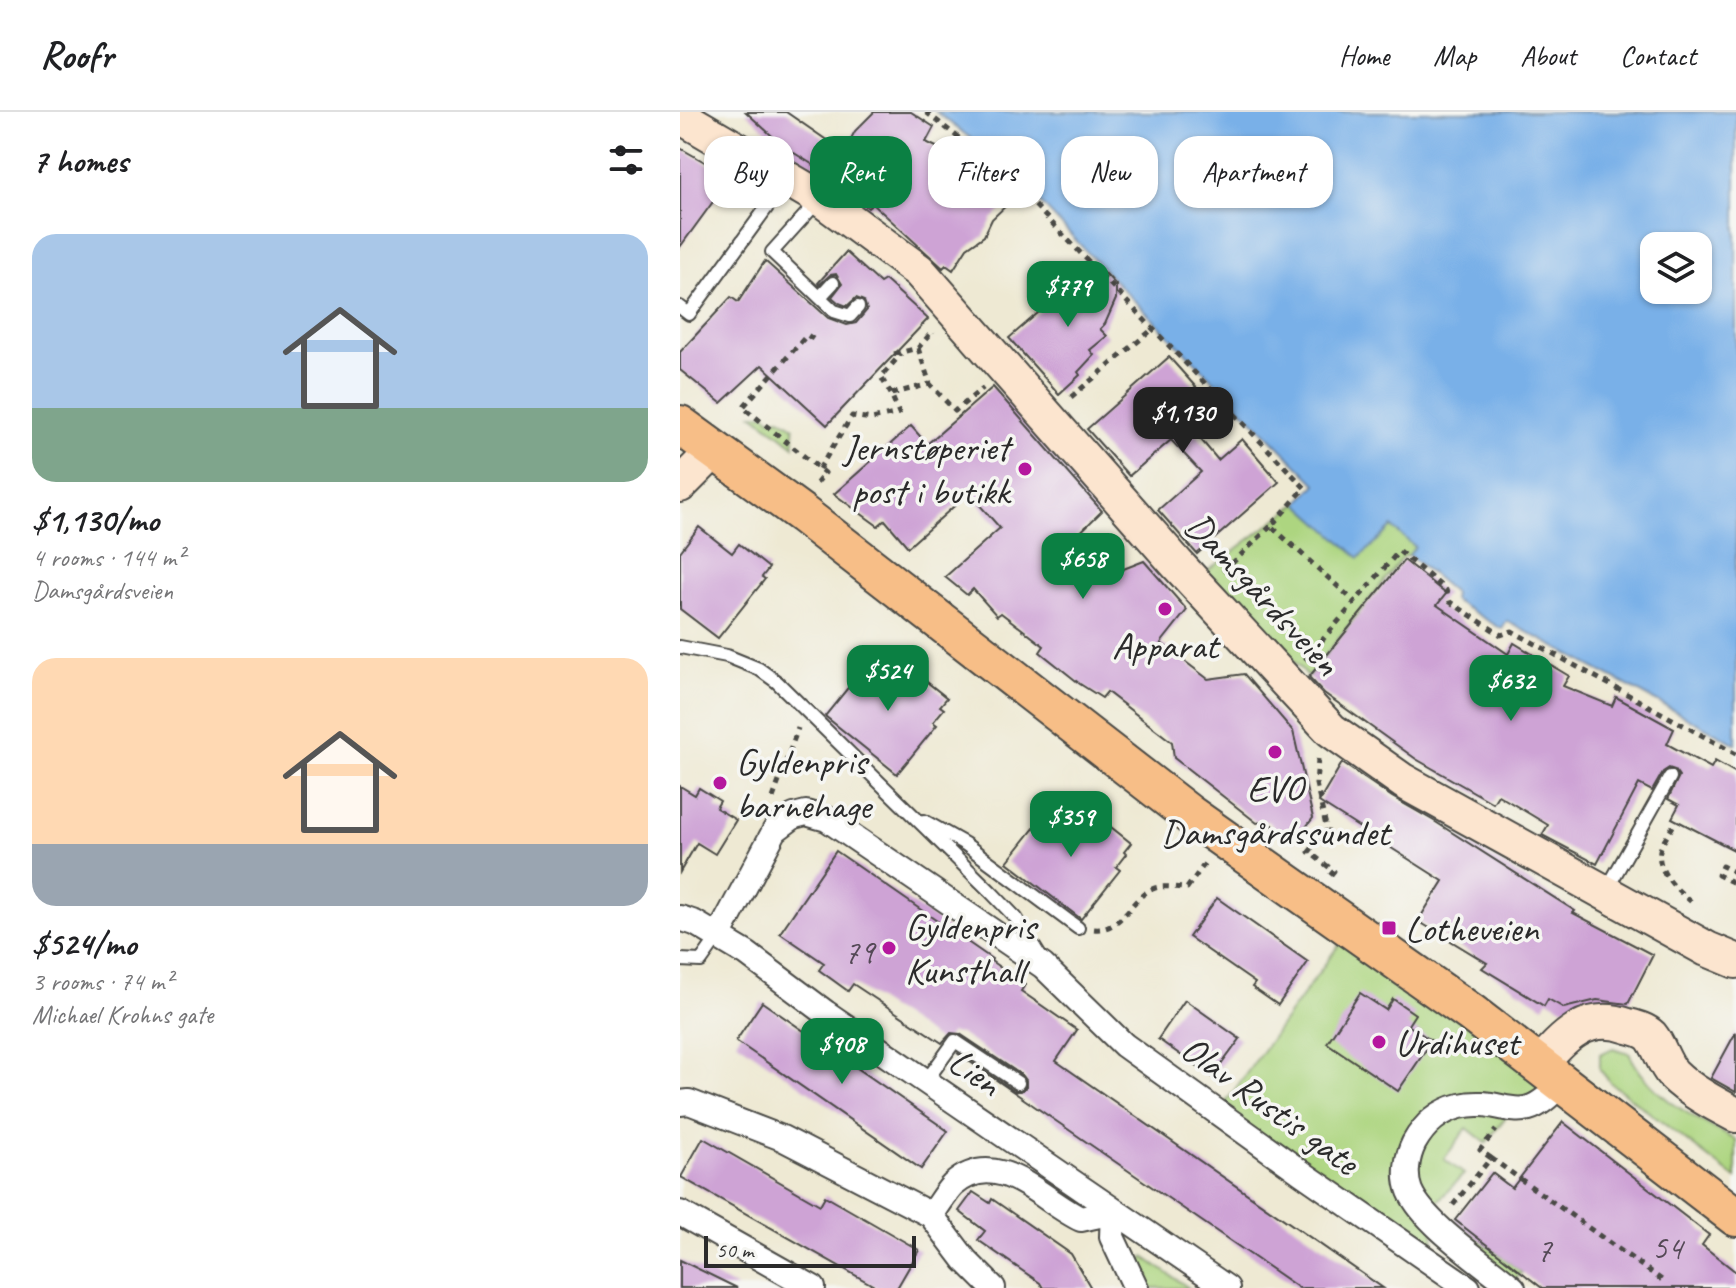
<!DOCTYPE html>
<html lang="en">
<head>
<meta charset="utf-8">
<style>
  body { margin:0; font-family:Caveat,sans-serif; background:#f6f6f6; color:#202124; height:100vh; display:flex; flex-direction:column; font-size:30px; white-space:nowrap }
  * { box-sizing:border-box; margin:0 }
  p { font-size:26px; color:#757577 }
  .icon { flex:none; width:44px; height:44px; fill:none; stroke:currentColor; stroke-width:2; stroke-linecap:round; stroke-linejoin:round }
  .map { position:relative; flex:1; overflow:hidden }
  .drawer { display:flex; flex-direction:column; background:#fff; width:680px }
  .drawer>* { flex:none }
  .banner { position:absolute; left:24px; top:24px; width:760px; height:72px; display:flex; gap:16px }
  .tools { position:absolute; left:960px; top:120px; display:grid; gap:16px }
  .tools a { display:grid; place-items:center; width:72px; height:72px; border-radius:16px; background:#fff; box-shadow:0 2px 6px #0004; font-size:40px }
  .scale { position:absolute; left:24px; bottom:20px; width:212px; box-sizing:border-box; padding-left:8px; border:4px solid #2b2b2b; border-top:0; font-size:22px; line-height:28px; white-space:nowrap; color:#2b2b2b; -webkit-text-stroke:6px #f6f6f2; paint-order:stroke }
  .price { position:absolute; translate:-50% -68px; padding:0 18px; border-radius:16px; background:#0b8043; color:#fff; font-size:26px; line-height:52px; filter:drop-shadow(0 2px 4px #0008) }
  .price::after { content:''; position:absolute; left:50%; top:48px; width:24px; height:18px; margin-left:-12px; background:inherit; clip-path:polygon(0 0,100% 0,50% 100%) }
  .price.active { background:#222; color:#fff }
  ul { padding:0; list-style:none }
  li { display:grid; align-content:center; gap:16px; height:424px; padding:0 32px }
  li span { display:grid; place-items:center; height:248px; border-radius:24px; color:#555 }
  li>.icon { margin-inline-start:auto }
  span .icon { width:144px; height:144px; fill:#fffc; stroke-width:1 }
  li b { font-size:34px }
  h2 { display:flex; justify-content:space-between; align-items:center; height:96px; padding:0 32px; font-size:34px }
  .chip { padding:0 28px; border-radius:24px; background:#fff; box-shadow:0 2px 6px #0004; font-size:28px; line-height:72px }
  .chip.active { background:#0b8043; color:#fff }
  header { display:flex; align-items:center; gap:48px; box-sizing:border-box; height:112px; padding:0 40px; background:#fff; border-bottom:2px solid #e0e0e0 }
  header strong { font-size:38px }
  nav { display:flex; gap:44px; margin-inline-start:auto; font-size:28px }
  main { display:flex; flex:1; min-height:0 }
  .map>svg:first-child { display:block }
</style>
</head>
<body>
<header>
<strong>Roofr</strong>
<nav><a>Home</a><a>Map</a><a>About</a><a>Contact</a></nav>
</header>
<main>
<section class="drawer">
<h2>7 homes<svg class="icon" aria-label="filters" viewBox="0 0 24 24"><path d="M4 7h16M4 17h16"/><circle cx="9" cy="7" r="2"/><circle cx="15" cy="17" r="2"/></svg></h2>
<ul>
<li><span style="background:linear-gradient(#a9c7e8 70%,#7fa58c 0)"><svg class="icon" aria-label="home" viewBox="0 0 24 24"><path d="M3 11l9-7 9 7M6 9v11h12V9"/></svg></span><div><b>$1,130/mo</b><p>4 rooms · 144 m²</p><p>Damsgårdsveien</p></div></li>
<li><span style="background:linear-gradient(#ffd9b3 75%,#9aa5b1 0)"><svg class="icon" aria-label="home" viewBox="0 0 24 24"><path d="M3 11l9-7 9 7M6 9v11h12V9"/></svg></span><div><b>$524/mo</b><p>3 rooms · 74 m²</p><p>Michael Krohns gate</p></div></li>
</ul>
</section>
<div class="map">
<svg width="1056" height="1176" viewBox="0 0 1056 1176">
  <rect width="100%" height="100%" fill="#f6f6f2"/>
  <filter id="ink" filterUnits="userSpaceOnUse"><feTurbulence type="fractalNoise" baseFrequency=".0125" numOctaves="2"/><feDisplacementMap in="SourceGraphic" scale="16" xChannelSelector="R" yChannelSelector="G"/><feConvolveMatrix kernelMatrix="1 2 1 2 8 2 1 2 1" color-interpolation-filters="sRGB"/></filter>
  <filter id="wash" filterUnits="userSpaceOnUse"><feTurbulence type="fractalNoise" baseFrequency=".006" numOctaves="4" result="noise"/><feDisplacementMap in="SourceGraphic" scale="32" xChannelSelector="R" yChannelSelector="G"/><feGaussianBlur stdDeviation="1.8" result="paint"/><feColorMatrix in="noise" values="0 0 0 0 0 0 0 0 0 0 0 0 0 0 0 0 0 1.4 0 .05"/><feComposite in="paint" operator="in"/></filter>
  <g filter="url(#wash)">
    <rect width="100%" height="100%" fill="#eee9d3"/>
    <g fill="#add580" stroke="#6c8056" stroke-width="2">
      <path d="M73,302H85L91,307L100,306L114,315V334Z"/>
      <path d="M618,391L679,445L711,414L735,435L729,443L723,445L628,565L598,532L522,463Z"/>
      <path d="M671,816L881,971L832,997L806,1031L787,1016L764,1047L784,1062L756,1091L728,1059L752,1107L756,1153L538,1001Z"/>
      <path d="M933,936L949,941C969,985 1015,1006 1056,1028V1067L931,971L920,958V942Z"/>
      <path d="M775,1108L842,1160L832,1172L766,1116Z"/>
      <path d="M464,1145L509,1176H469L458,1157Z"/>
    </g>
    <path fill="#79b0e8" stroke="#526e8a" stroke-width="2" fill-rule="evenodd" d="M256,0H1056V632L827,509L822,517L773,488L774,481L729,443L735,435L712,415L679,446L618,391L636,372L425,159L323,51ZM974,134H1018V178H974Z"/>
    <g id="blocks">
      <g fill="#cea3d5">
        <path d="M66,0H106L164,40L175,19L194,0H231L254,15L246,30L287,50L295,44L310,63L331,74L326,83L331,89L312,107L304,124L287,136L273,158L266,153L263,156L193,92L188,96L170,79L149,68L151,64L103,34Z"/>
        <path d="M0,36L51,65L0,135Z"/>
        <path d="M166,140L200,171L205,168L248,207L147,313L82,253L41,291L0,258V240L51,185L58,190L85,149L148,206L167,213L176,211L187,198L184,189L176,186L167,194L159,191L152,185L162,172L156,162L150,163L139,173L138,171Z"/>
        <path d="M415,159L426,162L436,173V187L425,212L420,217L427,224L410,238L414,243L398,260L400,263L379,282L329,226L402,163Z"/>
        <path d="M489,245L530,291L507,311L538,348L562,327L599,370L517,442L478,398L521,360L491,328L449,364L407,317Z"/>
        <path d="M313,275L422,399L373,447L405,472L464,449L507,498L481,531L528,567L564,562L613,619L633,706L614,730L587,709L577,711L494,646L492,630L427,580L422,586L400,572L360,540L364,534L321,501L317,504L293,477L287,483L265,465L320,416L289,381L228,435L205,408L198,414L154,382L231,314L247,332Z"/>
        <path d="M19,415L52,441L59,432L89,456L82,465L85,467L38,526L0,497V440Z"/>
        <path d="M724,448L766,482L757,493L828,542L834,531L889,564L883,574L932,594L936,585L994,617L987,632L1031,656L1035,649L1056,661V739L992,706L999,693L988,687L999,664L995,658L989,656L983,660L972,679L959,672L917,752L862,723L868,713L818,683L813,691L736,647L644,581L629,565Z"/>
        <path d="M199,545L231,571L238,563L267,586L260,594L264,597L253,610L257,613L217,662L145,604L184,556L188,558Z"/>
        <path d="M662,651L712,685L754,709L895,799L893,801L973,843L948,892L917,888L884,896L868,887L864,894L802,856L807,851L738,809L763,769L639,690Z"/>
        <path d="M0,674L15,683L19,676L40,689L36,696L56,708L35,742L17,731L0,760Z"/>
        <path d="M381,691L415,717L422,708L451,731L444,740L446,742L436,755L440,758L401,807L327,750L367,700L371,703Z"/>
        <path d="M156,739L312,847L311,849L345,873L341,879L397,918L376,949L703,1176H619L277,941L334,979H341L346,975V968L343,964L280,922L271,921L262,931L173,872L168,879L139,858L144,851L100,821Z"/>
        <path d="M537,786L628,850L598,893L572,875L575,871L509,825Z"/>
        <path d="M680,881L706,898L713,887L735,902L728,913L752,929L718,979L647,931Z"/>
        <path d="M505,888L560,927L532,965L478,927Z"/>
        <path d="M82,890L268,1019L241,1057L56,929Z"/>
        <path d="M1056,920V980L1031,966Z"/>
        <path d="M883,1010L1029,1123L1022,1133L1056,1160V1176H862L775,1108L812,1061L832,1076Z"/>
        <path d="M23,1026L140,1093L145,1084L239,1138L217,1176H198L1,1065Z"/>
        <path d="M293,1080L310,1091L312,1087L391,1142L411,1176H363L360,1171L298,1128L305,1119L279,1099Z"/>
        <path d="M0,1148L57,1176H0Z"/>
      </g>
    </g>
  </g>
  <g filter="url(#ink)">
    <use href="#blocks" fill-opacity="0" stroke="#484844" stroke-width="2"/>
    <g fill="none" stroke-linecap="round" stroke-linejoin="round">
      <g stroke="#484844" stroke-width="16">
        <g id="lane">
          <path d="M138,89L92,140L154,199L170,204L178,195"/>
          <path d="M140,185L153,171"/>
          <path d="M0,195L9,202L106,69"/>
          <path d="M0,535L47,544L79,557L97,570L310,779L336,806L361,846"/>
          <path d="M244,709L285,732L398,816"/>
          <path d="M927,777L990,665"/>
          <path d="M0,848L21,849L38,825"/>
          <path d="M246,969L275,929L338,971"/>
        </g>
      </g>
      <g stroke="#484844" stroke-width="28">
        <g id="street">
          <path d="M0,806L15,811L67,842L146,901L547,1176"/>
          <path d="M38,825L95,718L114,704L126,701L147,707L363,854L444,933L622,1061L788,1176"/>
          <path d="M0,991L9,990L102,1026L251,1103L285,1148L313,1176"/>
          <path d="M0,1101L133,1176"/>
          <path d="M251,1103C258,1094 265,1081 273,1073C318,1033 363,1090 401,1107L433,1100L432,1125L456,1176"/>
          <path d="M833,1176C805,1152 744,1112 730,1079C724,1064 727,1045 734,1031C744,1013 759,999 780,994C826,983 839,1021 881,971"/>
        </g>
      </g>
      <g stroke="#484844" stroke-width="38">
        <g id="secondary">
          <path d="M0,4L140,86L239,159L497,452L651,618L723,669L1027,837L1056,849"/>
          <path d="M0,373L34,339"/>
          <path d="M859,954C884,925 907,899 948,914C956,916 965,918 971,924C980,935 983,951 993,962C1010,979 1035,992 1056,1003"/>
        </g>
      </g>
      <g stroke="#484844" stroke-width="42">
        <path id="primary" d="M0,313L122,402L510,703L791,901L1056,1105"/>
      </g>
      <g stroke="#484844" stroke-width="5" stroke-dasharray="6 6" stroke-linecap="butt">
        <path d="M246,0L327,64L625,376L591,414L675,490"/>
        <path d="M133,227L127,223L63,295L145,361L136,372"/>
        <path d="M238,236L250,272L275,299L303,276"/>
        <path d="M214,242L238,236L252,220L253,222"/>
        <path d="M211,282L201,265L221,242"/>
        <path d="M391,285L473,217"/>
        <path d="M139,357L172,304L192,307L219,301L211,282L250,272"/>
        <path d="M543,460L591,414"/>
        <path d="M625,548L719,439L766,478L770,490L821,523L832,519L1056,642"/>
        <path d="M638,647L636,672L647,718L629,740L654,759L649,765"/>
        <path d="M93,686L118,616"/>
        <path d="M993,714C989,721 982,731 980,738C976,762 999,779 1015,793"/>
        <path d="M1056,761L1042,754L1038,763L1056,772"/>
        <path d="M414,817C443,820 450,784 475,776C485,773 498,776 507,776L526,750"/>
        <path d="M811,1046L800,1038L816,1018"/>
        <path d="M773,1093L811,1046L986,1171"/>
      </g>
      <use href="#lane" stroke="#fff" stroke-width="12"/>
      <use href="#street" stroke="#fff" stroke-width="24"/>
      <use href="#secondary" stroke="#fce5cf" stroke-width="34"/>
      <use href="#primary" stroke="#f7be87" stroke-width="38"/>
    </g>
  </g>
  <g fill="#b5179e" stroke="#f6f6f2" stroke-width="3">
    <circle cx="345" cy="357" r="8"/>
    <circle cx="485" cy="497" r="8"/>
    <circle cx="595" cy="640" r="8"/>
    <circle cx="40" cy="671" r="8"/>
    <rect x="701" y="808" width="16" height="16" rx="4"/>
    <circle cx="209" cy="836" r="8"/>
    <circle cx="699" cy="930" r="8"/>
  </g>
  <g text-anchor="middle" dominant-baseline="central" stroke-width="7" stroke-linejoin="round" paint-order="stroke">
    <g font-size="34" fill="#544956">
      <text x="179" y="839">79</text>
      <text x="987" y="1135">54</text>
      <text x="864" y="1137">7</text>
    </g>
    <g font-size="38" fill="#2b2b2b" stroke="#f6f6f2" text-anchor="start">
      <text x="329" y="335" text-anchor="end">Jernstøperiet<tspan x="329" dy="44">post i butikk</tspan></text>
      <text x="485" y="533" text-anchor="middle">Apparat</text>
      <text x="56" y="649">Gyldenpris<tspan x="56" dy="44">barnehage</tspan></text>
      <text x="595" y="676" text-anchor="middle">EVO<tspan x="595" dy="44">Damsgårdssundet</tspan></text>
      <text x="225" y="814">Gyldenpris<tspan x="225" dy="44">Kunsthall</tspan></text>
      <text x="725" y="816">Lotheveien</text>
      <text x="715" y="930">Urdihuset</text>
    </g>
    <g font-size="38" fill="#2b2b2b" stroke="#f6f6f2">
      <text transform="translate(583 482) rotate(47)">Damsgårdsveien</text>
      <text transform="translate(295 960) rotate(35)">Lien</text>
      <text transform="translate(590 993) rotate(36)">Olav Rustis gate</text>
    </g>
  </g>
</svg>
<div class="tools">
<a><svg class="icon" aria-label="layers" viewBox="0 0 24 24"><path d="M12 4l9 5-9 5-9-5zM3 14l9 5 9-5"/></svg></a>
</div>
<div class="scale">50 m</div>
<b class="price" style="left:388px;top:217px">$779</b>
<b class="price active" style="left:503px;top:343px">$1,130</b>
<b class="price" style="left:403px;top:489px">$658</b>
<b class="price" style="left:208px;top:601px">$524</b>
<b class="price" style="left:831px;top:611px">$632</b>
<b class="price" style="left:391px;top:747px">$359</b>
<b class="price" style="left:162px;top:974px">$908</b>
<div class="banner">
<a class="chip">Buy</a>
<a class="chip active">Rent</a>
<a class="chip">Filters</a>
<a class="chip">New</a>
<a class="chip">Apartment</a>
</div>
</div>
</main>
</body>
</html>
